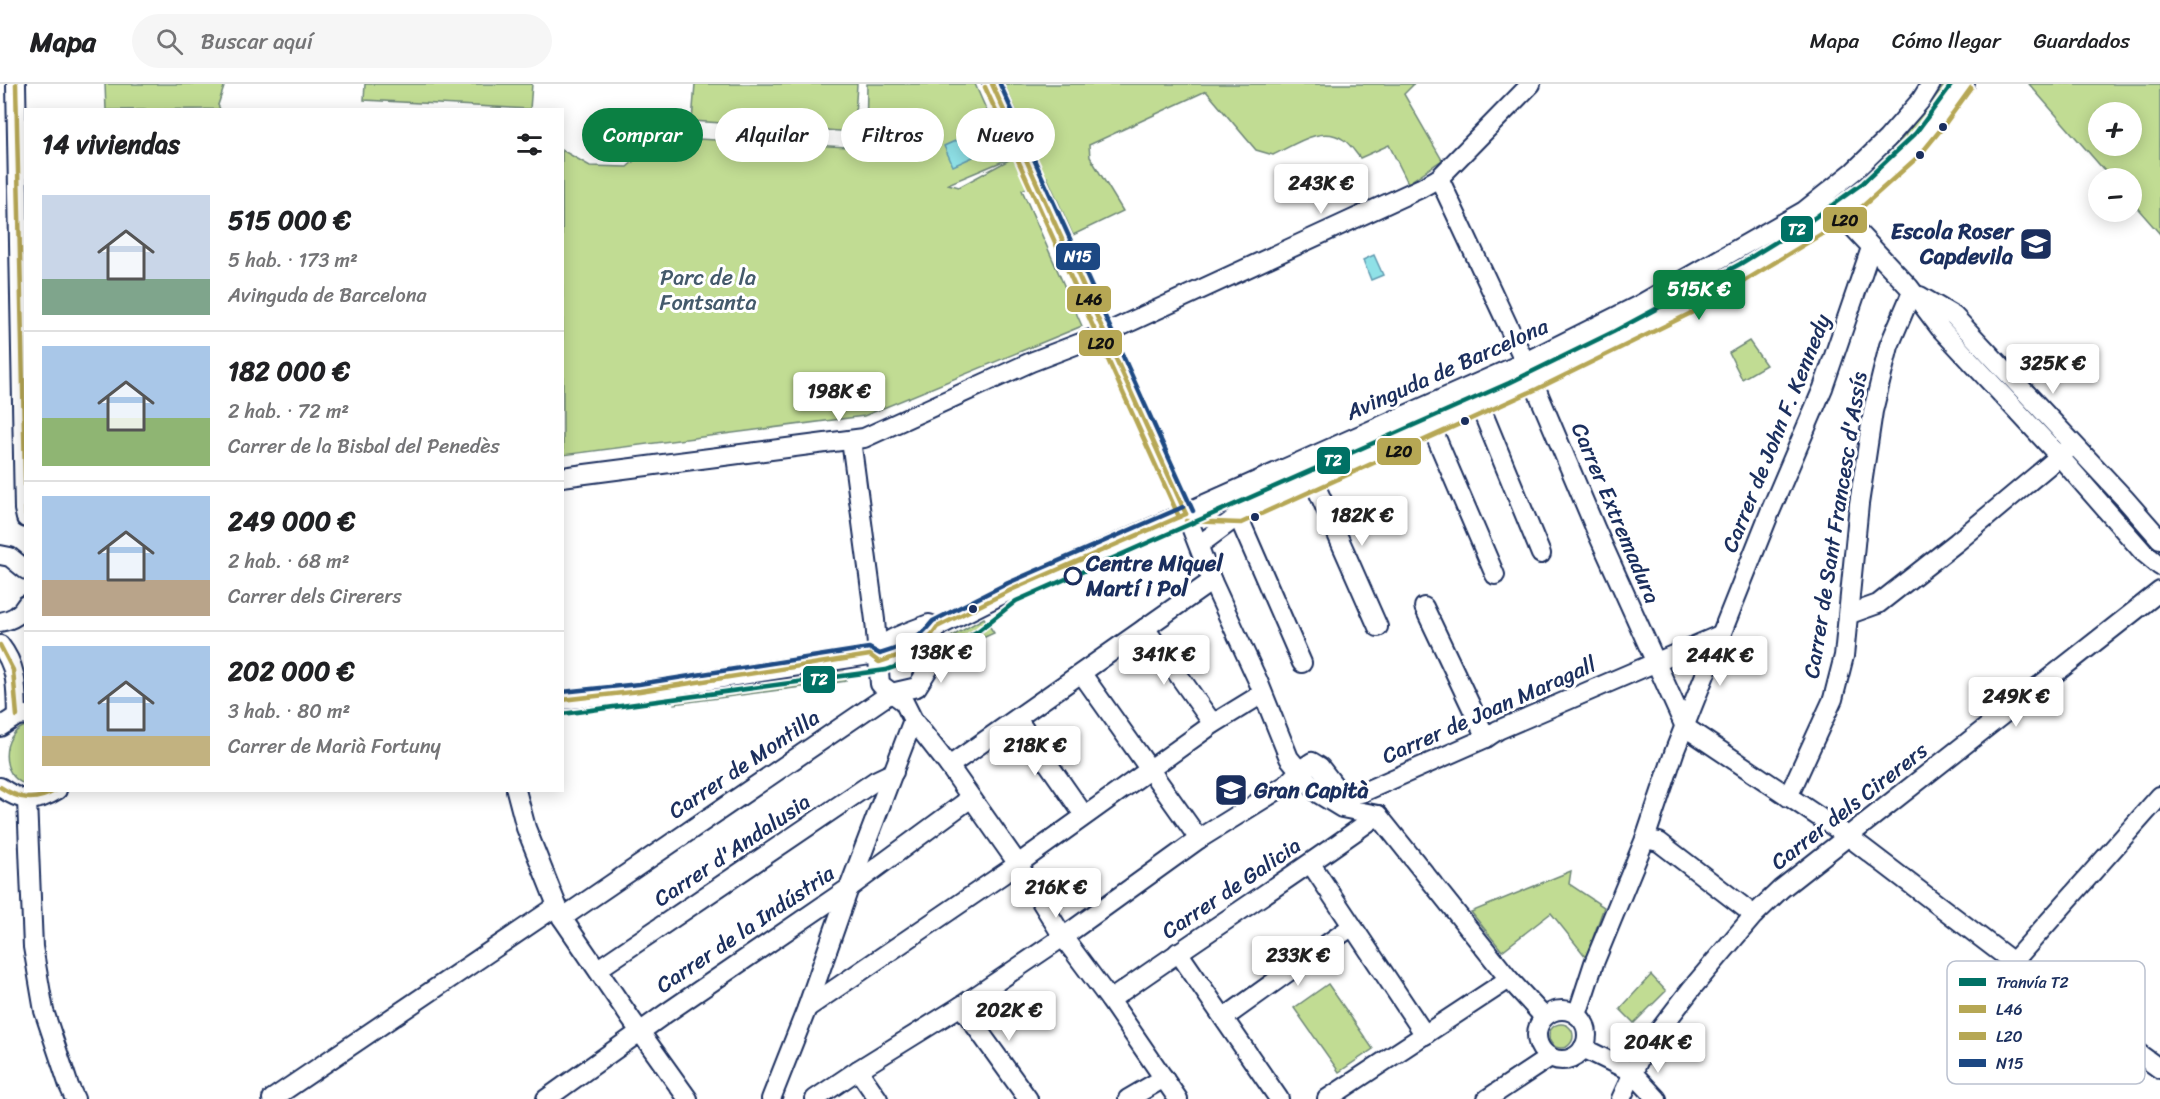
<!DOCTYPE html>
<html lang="es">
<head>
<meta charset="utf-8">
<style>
  body { margin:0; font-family:Sriracha,sans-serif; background:#f6f6f6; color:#202124; height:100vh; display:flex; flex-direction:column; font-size:22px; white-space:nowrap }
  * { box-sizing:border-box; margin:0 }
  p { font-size:20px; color:#757577 }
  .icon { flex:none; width:33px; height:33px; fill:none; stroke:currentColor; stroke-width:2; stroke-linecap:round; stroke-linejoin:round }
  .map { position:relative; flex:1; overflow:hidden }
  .side { position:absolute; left:24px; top:24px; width:540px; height:684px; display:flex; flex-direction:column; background:#fff; border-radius:0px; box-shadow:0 3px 15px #0003 }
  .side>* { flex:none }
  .banner { position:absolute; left:582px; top:24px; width:570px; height:54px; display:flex; gap:12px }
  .fabs { position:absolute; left:2088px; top:18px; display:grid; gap:12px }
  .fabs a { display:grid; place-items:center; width:54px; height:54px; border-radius:50%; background:#fff; box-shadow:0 3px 15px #0003; font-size:30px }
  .price { position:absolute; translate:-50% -51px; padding:0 14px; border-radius:6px; background:#fff; color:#222; font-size:20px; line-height:39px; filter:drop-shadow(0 2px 3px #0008) }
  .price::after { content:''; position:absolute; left:50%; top:36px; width:18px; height:14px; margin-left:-9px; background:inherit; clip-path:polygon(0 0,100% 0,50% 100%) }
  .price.active { background:#0b8043; color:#fff }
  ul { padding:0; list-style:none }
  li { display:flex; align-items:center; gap:18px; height:150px; padding:0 18px }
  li+li { border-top:2px solid #e0e0e0 }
  li span { display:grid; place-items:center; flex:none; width:168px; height:120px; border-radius:0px; color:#555 }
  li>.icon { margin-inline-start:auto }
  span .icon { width:72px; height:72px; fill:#fffc; stroke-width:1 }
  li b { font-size:26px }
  h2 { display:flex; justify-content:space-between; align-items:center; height:72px; padding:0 18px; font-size:26px }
  .pill { padding:0 21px; border-radius:27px; background:#fff; box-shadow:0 3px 15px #0003; font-size:21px; line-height:54px }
  .pill.active { background:#0b8043; color:#fff }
  header { display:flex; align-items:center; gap:36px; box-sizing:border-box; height:84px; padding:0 30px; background:#fff; border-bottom:2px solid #e0e0e0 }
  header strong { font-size:28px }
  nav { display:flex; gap:33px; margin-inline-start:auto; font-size:21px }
  .search { width:420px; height:54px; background:#f6f6f6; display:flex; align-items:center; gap:15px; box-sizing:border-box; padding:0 21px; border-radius:33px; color:#757577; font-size:22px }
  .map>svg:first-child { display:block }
</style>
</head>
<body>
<header>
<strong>Mapa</strong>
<div class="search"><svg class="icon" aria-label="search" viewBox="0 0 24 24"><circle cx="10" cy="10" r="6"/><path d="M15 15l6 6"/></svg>Buscar aquí</div>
<nav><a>Mapa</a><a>Cómo llegar</a><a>Guardados</a></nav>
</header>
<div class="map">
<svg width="2160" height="1015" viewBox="0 0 2160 1015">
  <rect width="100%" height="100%" fill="#fff"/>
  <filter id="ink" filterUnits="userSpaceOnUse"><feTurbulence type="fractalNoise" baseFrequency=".0167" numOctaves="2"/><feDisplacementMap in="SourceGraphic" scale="12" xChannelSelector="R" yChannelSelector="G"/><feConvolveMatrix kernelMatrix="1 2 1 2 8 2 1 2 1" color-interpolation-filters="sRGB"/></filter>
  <g filter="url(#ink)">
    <g fill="#c1dc93" stroke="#6e8678" stroke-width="1.5" fill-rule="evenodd">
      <path d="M105,0H225L218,21L220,25L106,26Z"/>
      <path d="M365,0H532L530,25L364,16Z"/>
      <path d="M695,0H857L854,48L692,37Z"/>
      <path d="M867,0H975L1008,75L948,100L959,103L1033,63L1004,0H1414L1404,10L1442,76L1408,99L1389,61L1360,74C1355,68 1350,60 1344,56C1322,40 1294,61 1273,71L1256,66L1206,7L1089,61L1090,73L1123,127L1073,151L1047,93L1022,106L1082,242L864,332L563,371L562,66L590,82L627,83L661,53L866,64Z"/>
      <path d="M1945,0H1959L1939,29L1871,100L1865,91L1901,56Z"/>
      <path d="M2029,0H2160V150L2132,118V94H2111ZM2132,28V62H2098V28Z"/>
      <path d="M1804,135L1809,144L1691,213L1555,283L1550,273Z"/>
      <path d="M1749,257L1766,281L1742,295L1729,269Z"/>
      <path d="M1503,295L1508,305L1288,402L1284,393Z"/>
      <path d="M984,534L994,549L956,566L949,554Z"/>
      <path d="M844,587L846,597L674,620L673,611Z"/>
      <path d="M25,642H26L25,700C0,692 0,651 25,642Z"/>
      <path d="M1571,787L1569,800L1604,823L1586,873L1551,829L1502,867L1471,828Z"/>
      <path d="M1651,891L1666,907L1634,939L1620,925Z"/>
      <path d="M1328,900L1373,965L1339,988L1294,924Z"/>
      <circle cx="1561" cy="952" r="12"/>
    </g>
    <g fill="#8fe1e7" stroke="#619ab0" stroke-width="1.5">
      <path d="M984,44L993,64L953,82L944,62Z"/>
      <path d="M1374,171L1383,191L1371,196L1363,176Z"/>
    </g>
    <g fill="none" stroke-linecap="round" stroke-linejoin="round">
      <g stroke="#1b2f5e" stroke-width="22">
        <g id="minor">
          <path d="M16,0L24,425L26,434"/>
          <path d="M992,0L1186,430L1212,497L1258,597L1289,674L1319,710L1342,724L1378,731"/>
          <path d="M1439,94L1525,278L1596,446L1685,643"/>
          <path d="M1834,123L1909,203L1940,244L2060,373L2143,468L2160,482"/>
          <path d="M1920,212L1954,232L2125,415L2160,455"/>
          <path d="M1480,322L1541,470"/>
          <path d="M1432,344L1495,491"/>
          <path d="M851,356L875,536L880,600L904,618L913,636L949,682L1018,780L1063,853L1110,916L1178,1015"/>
          <path d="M562,393L864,354L1031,278L1104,250L1421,104L1439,94L1531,0"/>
          <path d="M1314,398L1378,543"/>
          <path d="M1238,432L1302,579"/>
          <path d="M1199,461L1238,432L1534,298L1689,222L1849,125L1914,66L1936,40L1965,0"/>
          <path d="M0,471L10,473L26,486"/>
          <path d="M1424,523L1486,654"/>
          <path d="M1850,530L1878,520L1957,458L2067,366"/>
          <path d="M0,538C11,536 20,532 26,521"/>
          <path d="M1145,544L1213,640"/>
          <path d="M0,561C18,584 16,604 17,632"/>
          <path d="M879,578C897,572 930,563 937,543L1011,506L1525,278L1639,221L1804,127L1854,87L1887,55L1921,16L1931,0"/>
          <path d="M1082,590L1199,755"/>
          <path d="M562,616L640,607L870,571C885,555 908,548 929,540L937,543"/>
          <path d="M1017,635L1084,731"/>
          <path d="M0,643L17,632L26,631"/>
          <path d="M1685,643L1849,753L2013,878L2160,985"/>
          <path d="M949,682L1212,497"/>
          <path d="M0,703C21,718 35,720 57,706"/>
          <path d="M516,706L526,744L562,834L631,935L688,1015"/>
          <path d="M1788,713L1833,615L1844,572L1859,420L1873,327L1889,262L1912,208"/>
          <path d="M27,716L33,863L44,927L69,1002L75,1015"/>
          <path d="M1378,731L1509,895L1544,933"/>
          <path d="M1645,755L1659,758L1754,831"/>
          <path d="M1311,780L1425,951"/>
          <path d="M562,834L891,609L917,603L929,584C926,565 920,557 902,551"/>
          <path d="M1178,868L1279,1015"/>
          <path d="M2013,878L2160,712"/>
          <path d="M598,885L875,697L894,688"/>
          <path d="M1110,916C1199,853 1290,795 1378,731"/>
          <path d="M961,922L1028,1015"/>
          <path d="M807,924L1018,780L1213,640L1262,610"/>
          <circle cx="1562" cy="951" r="25"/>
          <path d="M1577,931L1594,879L1645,755L1675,666L1770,428L1823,304L1871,164"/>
          <path d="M1224,934L1351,843"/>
          <path d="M1583,964L1632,988L1657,1015"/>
          <path d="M858,986L878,1015"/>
          <path d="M272,1015L557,822"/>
          <path d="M546,1015L665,930L849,804L971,714"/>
          <path d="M771,1015L807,924L849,804L913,636"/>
          <path d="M815,1015L858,986L961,922L1063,853L1199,755L1286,701L1300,686L1312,678L1320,683L1340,709H1361L1486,654L1498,646L1722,550"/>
          <path d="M1128,1015L1164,994"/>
          <path d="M1327,1015L1509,895"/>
          <path d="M1487,1015L1550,973"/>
          <path d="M1621,1015L1642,969L1692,904L1754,831L1781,805L2160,507"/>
        </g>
      </g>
      <use href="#minor" stroke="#fff" stroke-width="18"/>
      <g stroke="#fff" stroke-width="9">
        <g id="bus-1">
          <path d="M16,0L26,432"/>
          <path d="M992,0L1186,430"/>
          <path d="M0,561L13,586L17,632"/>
          <path d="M562,616L640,607L870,571L879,578C901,571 925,564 937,543L1011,506L1186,430"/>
          <path d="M0,703C20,716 35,718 56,706"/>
        </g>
      </g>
      <g stroke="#fff" stroke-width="9">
        <g id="bus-2">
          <path d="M985,3L1179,433"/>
          <path d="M1186,437L1241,439L1537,305L1693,228L1853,131L1920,71L1942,44L1971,4"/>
        </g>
      </g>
      <g stroke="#fff" stroke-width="9">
        <g id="bus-3">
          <path d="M1000,0L1193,427"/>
          <path d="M562,608L639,600L869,564L880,570C907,561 915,559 933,537L1008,499L1183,423"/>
        </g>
      </g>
      <use href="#bus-1" stroke="#b6a754" stroke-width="4.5"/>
      <use href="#bus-2" stroke="#b6a754" stroke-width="4.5"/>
      <use href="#bus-3" stroke="#1c4883" stroke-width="4.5"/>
      <g stroke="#fff" stroke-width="9">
        <path id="tram-1" d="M562,630L886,586L952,563L978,547L1016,517L1509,299L1613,248L1740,180L1810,137L1863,99L1915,50L1952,0"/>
      </g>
      <use href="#tram-1" stroke="#007165" stroke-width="4.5"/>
    </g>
  </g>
  <defs>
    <g id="school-square" transform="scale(1.725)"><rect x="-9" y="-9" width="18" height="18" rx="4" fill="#1b2f5e" stroke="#fff"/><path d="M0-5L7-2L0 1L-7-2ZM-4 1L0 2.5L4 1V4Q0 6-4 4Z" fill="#fff"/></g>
  </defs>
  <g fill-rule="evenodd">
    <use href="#school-square" x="2036" y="160"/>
    <use href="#school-square" x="1231" y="706"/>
  </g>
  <g fill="#1b2f5e" stroke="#fff" stroke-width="2">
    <circle cx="1943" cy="43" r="5"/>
    <circle cx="1920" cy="71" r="5"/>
    <circle cx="1465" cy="337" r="5"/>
    <circle cx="1255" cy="433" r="5"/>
    <circle cx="973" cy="525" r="5"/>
  </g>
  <circle fill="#fff" stroke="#1b2f5e" stroke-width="3" cx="1073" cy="492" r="8"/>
  <g text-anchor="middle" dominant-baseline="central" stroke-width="6" stroke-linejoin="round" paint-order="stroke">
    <g font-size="22" font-weight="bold" fill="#1b2f5e" stroke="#fff" text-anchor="end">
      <text x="2013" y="147">Escola Roser<tspan x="2013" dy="25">Capdevila</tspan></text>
      <text x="1254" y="706" text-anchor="start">Gran Capità</text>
    </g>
    <g font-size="22" fill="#445a6b" stroke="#fff">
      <text x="708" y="193">Parc de la<tspan x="708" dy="25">Fontsanta</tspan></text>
    </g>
    <g font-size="22" fill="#1b2f5e" stroke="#fff">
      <text transform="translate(1447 285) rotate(-24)">Avinguda de Barcelona</text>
      <text transform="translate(1776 349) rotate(-68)">Carrer de John F. Kennedy</text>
      <text transform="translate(1616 429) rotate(67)">Carrer Extremadura</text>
      <text transform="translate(1835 441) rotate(-81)">Carrer de Sant Francesc d'Assís</text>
      <text transform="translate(1489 626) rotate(-24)">Carrer de Joan Maragall</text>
      <text transform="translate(744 680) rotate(-34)">Carrer de Montilla</text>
      <text transform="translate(1849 722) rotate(-38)">Carrer dels Cirerers</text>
      <text transform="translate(732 766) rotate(-34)">Carrer d'Andalusia</text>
      <text transform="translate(1231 804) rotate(-34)">Carrer de Galicia</text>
      <text transform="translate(745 845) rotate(-34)">Carrer de la Indústria</text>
    </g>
    <g font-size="22" font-weight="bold" fill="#1b2f5e" stroke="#fff" text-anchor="start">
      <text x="1086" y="479">Centre Miquel<tspan x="1086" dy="25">Martí i Pol</tspan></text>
    </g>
  </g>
  <rect x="1947" y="877" width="198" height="123" rx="9" fill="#fff" stroke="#bbc1cf" stroke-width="1.5"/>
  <rect x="1959" y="894" width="27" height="8" fill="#007165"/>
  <rect x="1959" y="921" width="27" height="8" fill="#b6a754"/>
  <rect x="1959" y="948" width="27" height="8" fill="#b6a754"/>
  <rect x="1959" y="975" width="27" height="8" fill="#1c4883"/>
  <g font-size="16" fill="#1b2f5e">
    <text x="1996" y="904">Tranvía T2</text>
    <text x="1996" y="931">L46</text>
    <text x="1996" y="958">L20</text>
    <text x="1996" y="985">N15</text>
  </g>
  <g stroke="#fff" stroke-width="2">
    <rect x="1822" y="122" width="46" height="28" rx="6" fill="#b6a754"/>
    <rect x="1780" y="131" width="34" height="28" rx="6" fill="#007165"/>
    <rect x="1055" y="158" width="46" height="29" rx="6" fill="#1c4883"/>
    <rect x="1066" y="201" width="46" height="28" rx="6" fill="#b6a754"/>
    <rect x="1078" y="245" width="45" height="28" rx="6" fill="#b6a754"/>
    <rect x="1376" y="353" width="46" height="29" rx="6" fill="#b6a754"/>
    <rect x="1316" y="362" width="35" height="29" rx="6" fill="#007165"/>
    <rect x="802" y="581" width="34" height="29" rx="6" fill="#007165"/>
  </g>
  <g font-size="16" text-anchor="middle" font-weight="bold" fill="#fff">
    <text x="1797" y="151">T2</text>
    <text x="1078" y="178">N15</text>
    <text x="1333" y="382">T2</text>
    <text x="819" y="601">T2</text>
  </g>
  <g font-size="16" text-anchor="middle" font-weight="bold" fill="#111">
    <text x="1845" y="142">L20</text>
    <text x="1089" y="221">L46</text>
    <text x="1101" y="265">L20</text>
    <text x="1399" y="373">L20</text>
  </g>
</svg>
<div class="fabs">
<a>+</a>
<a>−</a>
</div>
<b class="price" style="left:1321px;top:131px">243K €</b>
<b class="price active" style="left:1699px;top:237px">515K €</b>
<b class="price" style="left:2053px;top:311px">325K €</b>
<b class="price" style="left:839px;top:339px">198K €</b>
<b class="price" style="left:1362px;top:463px">182K €</b>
<b class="price" style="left:941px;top:600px">138K €</b>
<b class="price" style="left:1164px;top:602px">341K €</b>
<b class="price" style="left:1720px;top:603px">244K €</b>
<b class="price" style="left:2016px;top:644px">249K €</b>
<b class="price" style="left:1035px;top:693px">218K €</b>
<b class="price" style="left:1056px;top:835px">216K €</b>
<b class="price" style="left:1298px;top:903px">233K €</b>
<b class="price" style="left:1009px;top:958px">202K €</b>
<b class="price" style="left:1658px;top:990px">204K €</b>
<div class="banner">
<a class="pill active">Comprar</a>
<a class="pill">Alquilar</a>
<a class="pill">Filtros</a>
<a class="pill">Nuevo</a>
</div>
<section class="side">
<h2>14 viviendas<svg class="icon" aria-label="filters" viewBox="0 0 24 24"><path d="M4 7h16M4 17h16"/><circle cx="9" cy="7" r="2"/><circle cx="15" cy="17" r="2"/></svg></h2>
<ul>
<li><span style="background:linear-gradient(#c9d6e8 70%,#7fa58c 0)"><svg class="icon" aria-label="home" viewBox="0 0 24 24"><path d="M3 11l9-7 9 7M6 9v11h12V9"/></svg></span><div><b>515 000 €</b><p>5 hab. · 173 m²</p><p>Avinguda de Barcelona</p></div></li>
<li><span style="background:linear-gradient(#a9c7e8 60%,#8fb573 0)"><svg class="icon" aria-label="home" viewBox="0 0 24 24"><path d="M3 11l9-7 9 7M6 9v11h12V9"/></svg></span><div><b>182 000 €</b><p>2 hab. · 72 m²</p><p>Carrer de la Bisbal del Penedès</p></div></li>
<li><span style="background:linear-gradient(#a9c7e8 70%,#b9a48a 0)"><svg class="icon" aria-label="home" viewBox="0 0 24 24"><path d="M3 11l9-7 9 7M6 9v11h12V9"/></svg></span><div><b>249 000 €</b><p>2 hab. · 68 m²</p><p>Carrer dels Cirerers</p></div></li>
<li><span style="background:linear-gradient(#a9c7e8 75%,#c2b280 0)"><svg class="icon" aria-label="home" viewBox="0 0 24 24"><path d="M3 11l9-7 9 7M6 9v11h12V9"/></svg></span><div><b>202 000 €</b><p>3 hab. · 80 m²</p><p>Carrer de Marià Fortuny</p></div></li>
</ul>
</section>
</div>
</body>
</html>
